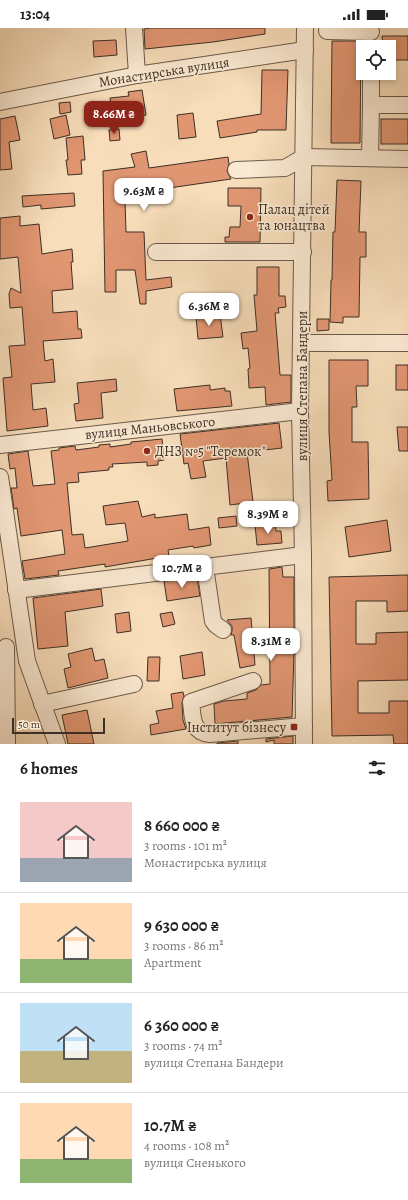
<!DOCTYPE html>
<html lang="en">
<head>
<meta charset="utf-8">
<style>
  body { margin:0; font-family:Alegreya,serif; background:#f2f2f2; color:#222; height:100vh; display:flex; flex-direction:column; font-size:15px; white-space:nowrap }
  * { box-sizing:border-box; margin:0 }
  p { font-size:13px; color:#767676 }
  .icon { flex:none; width:22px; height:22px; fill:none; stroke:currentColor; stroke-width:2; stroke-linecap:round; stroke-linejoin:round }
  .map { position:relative; height:716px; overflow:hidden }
  .panel { display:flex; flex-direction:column; background:#fff; flex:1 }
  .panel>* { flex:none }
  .buttons { position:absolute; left:356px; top:12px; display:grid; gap:8px }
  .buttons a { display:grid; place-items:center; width:40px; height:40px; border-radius:0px; background:#fff; box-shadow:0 2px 6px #0003; font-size:20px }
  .scale { position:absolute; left:12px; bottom:10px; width:93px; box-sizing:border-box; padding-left:4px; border:2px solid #3d2f26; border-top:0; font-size:11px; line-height:14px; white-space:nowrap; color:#3d2f26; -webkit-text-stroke:3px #fae9d2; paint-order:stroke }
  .price { position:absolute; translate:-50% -34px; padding:0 9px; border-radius:8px; background:#fff; color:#222; font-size:13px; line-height:26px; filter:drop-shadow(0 1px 2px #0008) }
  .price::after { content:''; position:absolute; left:50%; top:24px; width:12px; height:9px; margin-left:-6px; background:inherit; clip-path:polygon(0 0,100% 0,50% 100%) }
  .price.selected { background:#8f2418; color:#fff }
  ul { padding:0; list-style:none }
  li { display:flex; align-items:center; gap:12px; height:100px; padding:0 20px }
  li+li { border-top:1px solid #e0e0e0 }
  li span { display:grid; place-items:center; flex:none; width:112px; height:80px; border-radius:0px; color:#555 }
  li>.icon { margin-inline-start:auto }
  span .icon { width:48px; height:48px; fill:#fffc; stroke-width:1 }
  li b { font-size:17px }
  h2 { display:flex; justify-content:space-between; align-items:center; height:48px; padding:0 20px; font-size:17px }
  .status { display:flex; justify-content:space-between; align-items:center; height:28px; padding:0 20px; background:#fff; direction:ltr }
  .status svg { height:11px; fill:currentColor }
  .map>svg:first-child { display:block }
</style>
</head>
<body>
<div class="status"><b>13:04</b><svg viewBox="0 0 49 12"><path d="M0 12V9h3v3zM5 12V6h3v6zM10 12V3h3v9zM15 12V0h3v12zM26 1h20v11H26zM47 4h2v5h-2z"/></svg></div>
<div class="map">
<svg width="408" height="716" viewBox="0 0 408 716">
  <rect width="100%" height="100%" fill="#f7ddba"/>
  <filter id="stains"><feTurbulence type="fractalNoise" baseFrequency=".005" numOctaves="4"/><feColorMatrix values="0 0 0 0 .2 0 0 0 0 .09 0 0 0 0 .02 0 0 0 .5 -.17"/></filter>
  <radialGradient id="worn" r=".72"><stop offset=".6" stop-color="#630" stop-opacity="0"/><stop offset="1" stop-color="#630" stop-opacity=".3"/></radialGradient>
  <g fill="#e19672" stroke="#3d2f26">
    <path d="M150,0H265V6L213,14L145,21L144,1Z"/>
    <path d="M382,8H408V32H389V19H383Z"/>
    <path d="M116,12L117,27L94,29L93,13Z"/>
    <path d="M332,13H361L360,115H331Z"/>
    <path d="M262,42H288L286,102H257V104L220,110L217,93L261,86Z"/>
    <path d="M142,62L146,87L114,93L110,70L129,68L128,64Z"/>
    <path d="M70,74L71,84L60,86L59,75Z"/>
    <path d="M193,85L196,109L179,111L177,87Z"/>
    <path d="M66,87L70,107L54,111L50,91Z"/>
    <path d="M15,88L20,112L9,114L12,141L0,142V91Z"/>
    <rect x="381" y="91" width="27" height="25"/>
    <path d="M119,101L120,112L110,113L109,102Z"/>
    <path d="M83,108L85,132H81L82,146L68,147L66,132H68L66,110Z"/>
    <path d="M146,123L149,140L228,129L229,136L227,143L231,151L128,166L125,173L126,204H144L146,252L171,249L172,259L146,263V276H140L135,242H116V264H105L103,143L135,139L131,126Z"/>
    <path d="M337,152L361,153L359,204H366V229H360L359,289H343V295L330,294L331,252H332L333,204H335Z"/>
    <path d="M228,160H261L260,214H225V209H229L230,199H240L241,178H228Z"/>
    <path d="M74,165L75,178L41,181V177L23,179L22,168Z"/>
    <path d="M20,188V198L39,196L42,226L72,221L73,234H71L73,261L52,263L53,285L77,283L78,301H81L82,310L43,313L45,333L53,331L55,354L31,356L33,382L46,380L48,398L7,403L3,350L12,349L9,318L25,317L22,279L10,280L9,266L11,260L21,265L18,229L0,231V190Z"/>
    <path d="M257,239H279V268H285L286,279L278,280L279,285H275L280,347H291V374L266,377L265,359L249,360L248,341L250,340L248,320L243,321L241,305L257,303L254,267H257Z"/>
    <path d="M220,286L223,309L198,311L196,289Z"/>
    <path d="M317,291H329V302L317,303Z"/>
    <path d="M329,332H368V358H356L357,379H352V414H368L369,471L328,473L327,453L332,452L329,404Z"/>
    <rect x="396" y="337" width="12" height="25"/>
    <path d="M116,351L117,363L101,365L103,390L76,393L74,376L79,375L77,355Z"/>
    <path d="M210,357V362L225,360V363H230L232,378L177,383L174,361Z"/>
    <path d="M279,395L282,420L247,424L253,474L230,477L226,430L203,433L206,449L191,451L188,435L184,436L180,406Z"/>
    <path d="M397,399H408V423H399Z"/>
    <path d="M162,411L164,432L158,433V437L147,438V434L112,436L113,439H109V442L78,445L79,454L67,455L72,507L83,506L85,520L128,513L125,495L106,497L103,478L138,473L142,489L155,486V490L187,486L189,502L209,499L211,517L194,520L193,518L168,522L169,528L105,539V536L58,543L59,547L25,551L22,533L65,526L62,502L21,508L17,480L14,481L11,460H17L15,440L10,441L8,426L28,423L33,458L55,456L51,423L59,422V420L75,418L76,422L99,419V417L110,416V419L131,416V414Z"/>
    <path d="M236,488L237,498L219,500L218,490Z"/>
    <path d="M387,492L391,523L349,529L345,499Z"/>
    <path d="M275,496L276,503H281L282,515L257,517L255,497Z"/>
    <path d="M282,539L283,549H294V624L292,689L215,696L214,676L224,673L247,671V665L256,662L261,657L270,656L269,541Z"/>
    <path d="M408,547V583L387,584V573H356V616H376V605L408,604V652L358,653V685H389V673H408V716H394L393,707L332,708L329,549Z"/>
    <path d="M197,550L200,568L167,573L164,553Z"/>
    <path d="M101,561L103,578L65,584L68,618L38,621L33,570Z"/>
    <path d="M129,584L131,603L117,605L115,586Z"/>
    <path d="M172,584L175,596L163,599L160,586Z"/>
    <path d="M251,590L255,637L240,640L234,607H231L232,603V598L227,592Z"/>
    <path d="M92,620L95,633L104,631L108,650L68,660L64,641L71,639L68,626Z"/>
    <path d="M202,624L205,647L183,651L180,628Z"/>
    <path d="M148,629H160L159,653H147Z"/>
    <path d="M183,664L184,668L182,675L183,692L186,701L151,707L150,697L159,695L156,683L173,680L171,666Z"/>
    <path d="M87,682L94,716H68L62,687Z"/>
    <path d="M293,708V716H274V712L266,714V711Z"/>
    <path d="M238,713V716H217V715Z"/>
  </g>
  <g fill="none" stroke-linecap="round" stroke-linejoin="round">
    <g stroke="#6c5a4b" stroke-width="18">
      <g id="minor">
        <path d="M134,0L137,47"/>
        <path d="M327,3L371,4"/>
        <path d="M0,74L137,47L305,22"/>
        <path d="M371,77V45"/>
        <path d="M370,130L371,77H408"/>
        <path d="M236,142L285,140L304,129L408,131"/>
        <path d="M156,224H303"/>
        <path d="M301,315H408"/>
        <path d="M0,417L300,383"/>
        <path d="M0,449L27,633L57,716"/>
        <path d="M205,539L213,593L216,597L223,602"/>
        <path d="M16,562L303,527"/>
        <path d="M6,619L7,716"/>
        <path d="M253,653L191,674C193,689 191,704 210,706L304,698"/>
        <path d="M42,676L134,656"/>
        <path d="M304,716L303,527L300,383L305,0"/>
      </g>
    </g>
    <use href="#minor" stroke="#fae9d2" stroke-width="16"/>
  </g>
  <g fill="#8f2418" stroke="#fae9d2" stroke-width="1.5">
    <circle cx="250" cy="189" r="4"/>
    <circle cx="147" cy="423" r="4"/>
    <rect x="290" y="695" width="8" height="8" rx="2"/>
  </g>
  <g text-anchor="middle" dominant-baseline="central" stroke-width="3" stroke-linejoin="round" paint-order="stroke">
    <g font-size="14" fill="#3d2f26" stroke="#fae9d2">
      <text transform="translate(164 44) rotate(-9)">Монастирська вулиця</text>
      <text transform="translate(302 358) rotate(-90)">вулиця Степана Бандери</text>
      <text transform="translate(150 400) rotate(-6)">вулиця Маньовського</text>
    </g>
    <g font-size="14" fill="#3d2f26" stroke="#fae9d2" text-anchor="start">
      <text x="258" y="181">Палац дітей<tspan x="258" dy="16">та юнацтва</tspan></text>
      <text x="155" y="423">ДНЗ №5 "Теремок"</text>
      <text x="286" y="699" text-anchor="end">Інститут бізнесу</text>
    </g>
  </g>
  <rect width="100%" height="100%" filter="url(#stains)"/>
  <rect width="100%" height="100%" fill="url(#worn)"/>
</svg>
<div class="buttons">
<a><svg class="icon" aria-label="locate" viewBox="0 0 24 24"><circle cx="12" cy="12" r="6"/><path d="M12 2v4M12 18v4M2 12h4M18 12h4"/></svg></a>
</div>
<div class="scale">50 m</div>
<b class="price selected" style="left:114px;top:107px">8.66M ₴</b>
<b class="price" style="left:144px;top:184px">9.63M ₴</b>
<b class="price" style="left:209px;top:299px">6.36M ₴</b>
<b class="price" style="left:268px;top:507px">8.39M ₴</b>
<b class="price" style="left:182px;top:561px">10.7M ₴</b>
<b class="price" style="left:271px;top:634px">8.31M ₴</b>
</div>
<section class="panel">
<h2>6 homes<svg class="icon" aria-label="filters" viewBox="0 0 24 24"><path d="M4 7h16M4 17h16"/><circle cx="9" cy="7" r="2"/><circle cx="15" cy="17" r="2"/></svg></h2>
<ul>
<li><span style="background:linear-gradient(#f6c9c9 70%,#9aa5b1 0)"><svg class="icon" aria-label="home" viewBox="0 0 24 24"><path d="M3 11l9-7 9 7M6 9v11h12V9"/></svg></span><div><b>8 660 000 ₴</b><p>3 rooms · 101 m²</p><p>Монастирська вулиця</p></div></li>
<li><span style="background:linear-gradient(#ffd9b3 70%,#8fb573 0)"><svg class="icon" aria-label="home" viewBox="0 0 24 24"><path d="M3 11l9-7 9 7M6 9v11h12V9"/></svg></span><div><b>9 630 000 ₴</b><p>3 rooms · 86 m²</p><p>Apartment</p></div></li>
<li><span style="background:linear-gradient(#bfe0f5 60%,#c2b280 0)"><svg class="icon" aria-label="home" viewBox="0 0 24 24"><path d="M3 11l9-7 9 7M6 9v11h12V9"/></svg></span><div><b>6 360 000 ₴</b><p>3 rooms · 74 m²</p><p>вулиця Степана Бандери</p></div></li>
<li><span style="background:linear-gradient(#ffd9b3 70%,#8fb573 0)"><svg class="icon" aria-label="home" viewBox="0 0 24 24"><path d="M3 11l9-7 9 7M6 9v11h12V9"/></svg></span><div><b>10.7M ₴</b><p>4 rooms · 108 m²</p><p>вулиця Сненького</p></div></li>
</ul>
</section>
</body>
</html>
